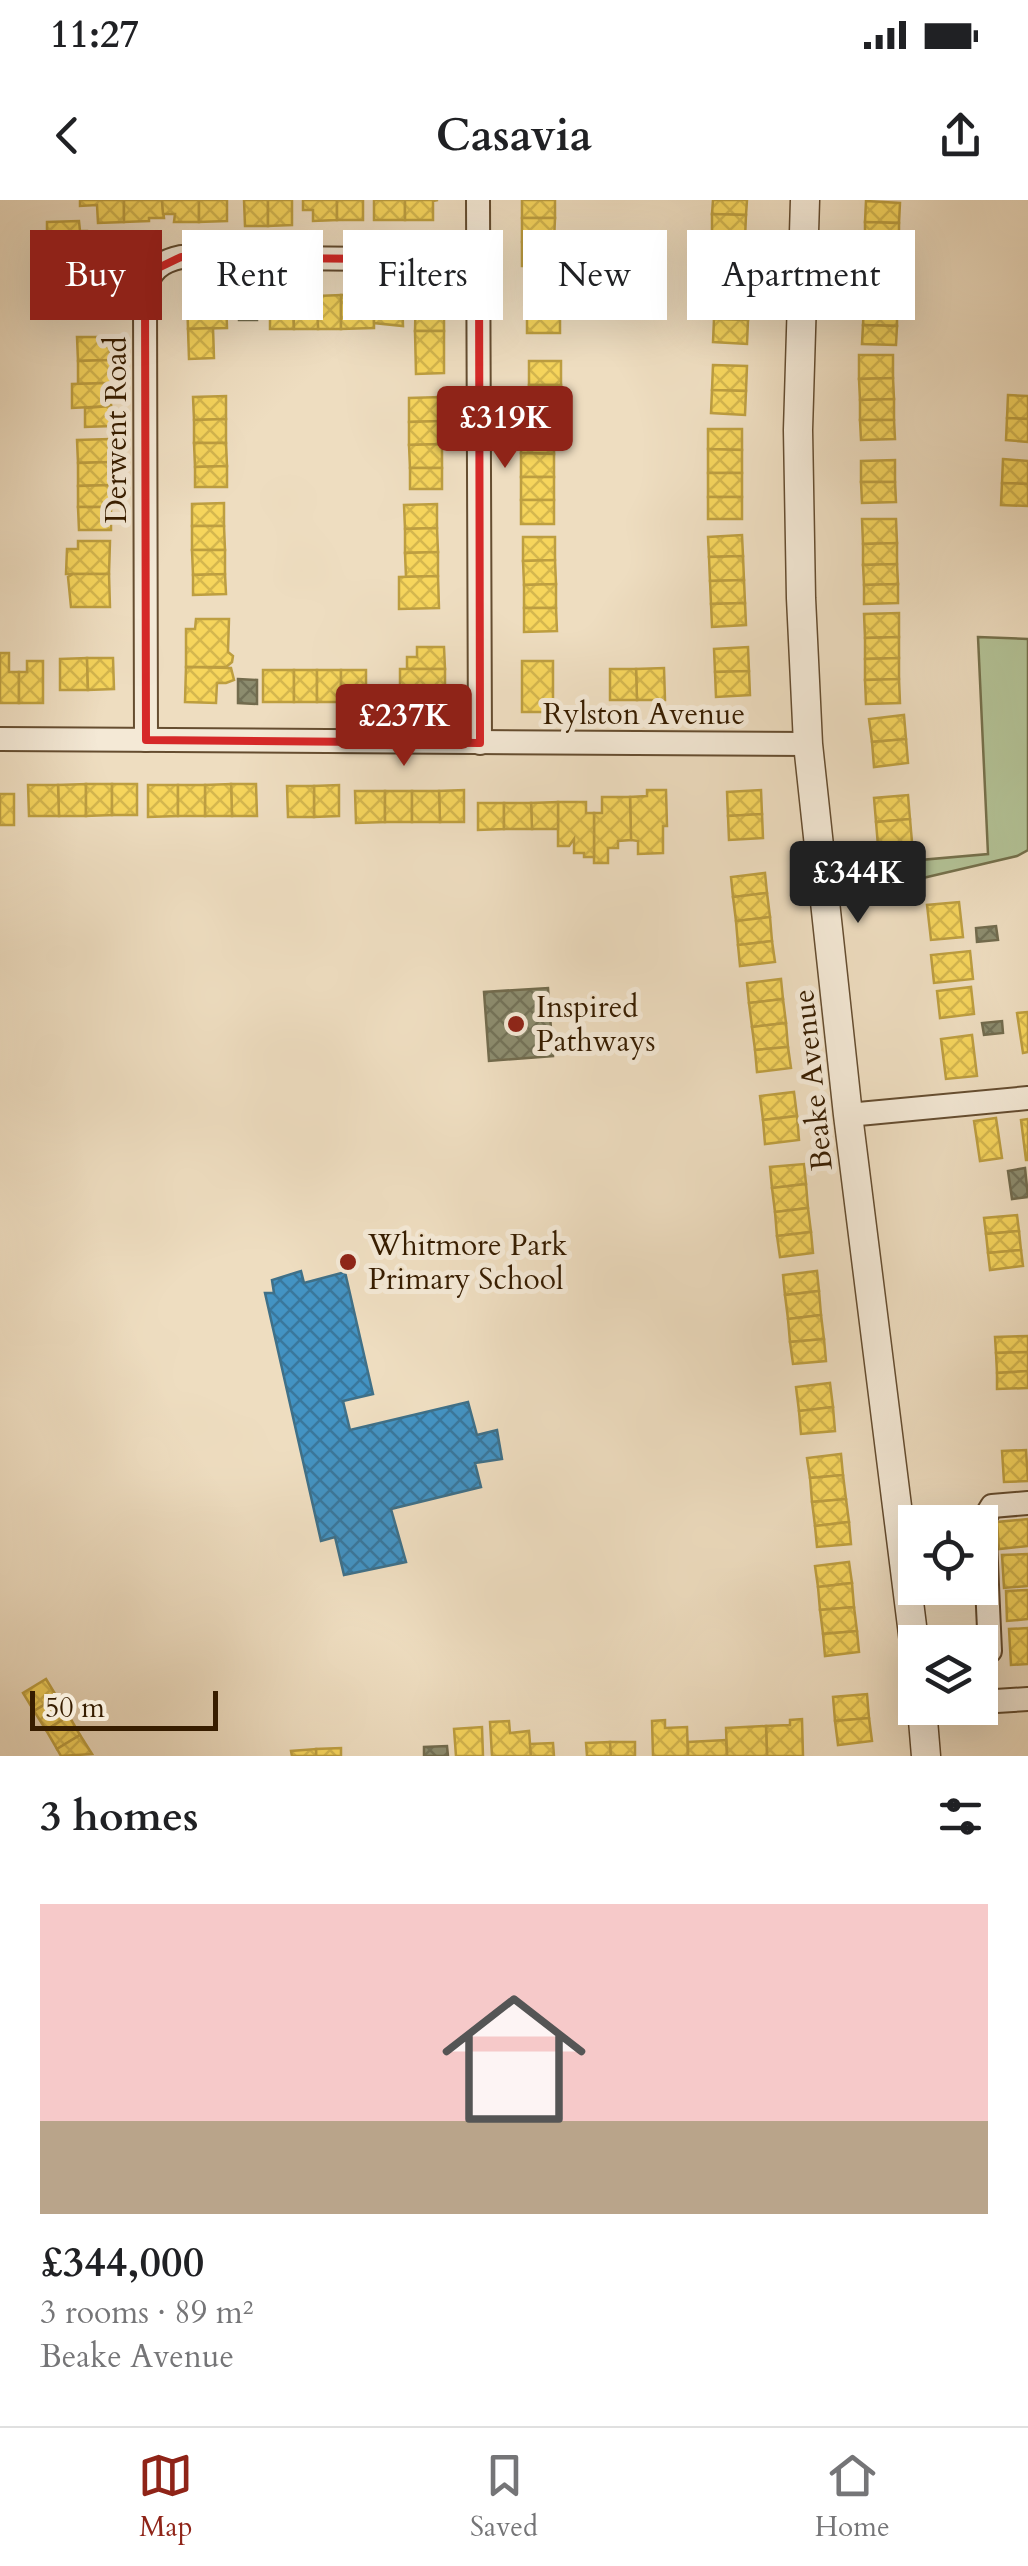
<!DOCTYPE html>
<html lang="en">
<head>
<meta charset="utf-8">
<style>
  body { margin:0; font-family:Cardo,serif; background:#f2f2f2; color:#202124; height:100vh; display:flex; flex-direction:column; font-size:38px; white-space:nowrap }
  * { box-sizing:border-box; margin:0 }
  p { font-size:32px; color:#757577 }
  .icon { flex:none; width:55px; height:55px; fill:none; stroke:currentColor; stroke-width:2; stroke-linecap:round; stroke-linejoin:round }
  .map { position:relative; height:1556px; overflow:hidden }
  .panel { display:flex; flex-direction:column; background:#fff; flex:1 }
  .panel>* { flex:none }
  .top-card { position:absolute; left:30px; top:30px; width:970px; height:90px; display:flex; gap:20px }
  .tools { position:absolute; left:898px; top:1305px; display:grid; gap:20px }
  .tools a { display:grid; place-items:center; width:100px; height:100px; border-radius:0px; background:#fff; box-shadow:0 10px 40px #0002; font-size:50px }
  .scale { position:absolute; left:30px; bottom:25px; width:188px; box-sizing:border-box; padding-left:10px; border:5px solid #371d00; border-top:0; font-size:28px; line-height:35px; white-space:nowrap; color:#371d00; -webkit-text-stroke:8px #f4e9d6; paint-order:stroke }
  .price { position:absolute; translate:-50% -85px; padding:0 22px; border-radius:10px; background:#8f2418; color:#fff; font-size:32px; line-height:65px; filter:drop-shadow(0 2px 5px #0008) }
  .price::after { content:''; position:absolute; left:50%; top:60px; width:30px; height:22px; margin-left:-15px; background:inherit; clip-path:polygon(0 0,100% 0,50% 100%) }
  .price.active { background:#222; color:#fff }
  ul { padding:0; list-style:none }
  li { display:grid; align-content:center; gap:20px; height:530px; padding:0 40px }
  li+li { border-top:2px solid #e0e0e0 }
  li span { display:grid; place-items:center; height:310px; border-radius:0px; color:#555 }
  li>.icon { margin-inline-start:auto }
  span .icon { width:180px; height:180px; fill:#fffc; stroke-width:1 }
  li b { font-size:42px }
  h2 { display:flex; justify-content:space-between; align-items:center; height:120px; padding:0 40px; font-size:42px }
  .chip { padding:0 35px; border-radius:0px; background:#fff; box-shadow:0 10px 40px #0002; font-size:35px; line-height:90px }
  .chip.active { background:#8f2418; color:#fff }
  .status { display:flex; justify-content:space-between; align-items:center; height:70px; padding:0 50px; background:#fff; direction:ltr }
  .status svg { height:28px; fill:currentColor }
  header { display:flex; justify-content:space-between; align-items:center; height:130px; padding:0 40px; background:#fff; font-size:45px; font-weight:700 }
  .dock { display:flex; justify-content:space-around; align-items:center; height:140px; border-top:2px solid #e0e0e0; background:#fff; font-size:28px; color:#757577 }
  .dock a { display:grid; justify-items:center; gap:5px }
  .dock .active { color:#8f2418 }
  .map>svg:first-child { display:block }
</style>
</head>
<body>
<div class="status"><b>11:27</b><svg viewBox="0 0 49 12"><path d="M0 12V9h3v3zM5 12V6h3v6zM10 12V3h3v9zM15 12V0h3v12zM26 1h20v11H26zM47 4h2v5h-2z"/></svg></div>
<header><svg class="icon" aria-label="back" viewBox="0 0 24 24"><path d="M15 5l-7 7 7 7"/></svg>Casavia<svg class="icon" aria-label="share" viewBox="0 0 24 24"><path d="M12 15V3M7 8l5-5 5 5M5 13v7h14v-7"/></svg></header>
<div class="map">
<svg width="1028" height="1556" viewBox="0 0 1028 1556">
  <defs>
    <pattern id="homes-cross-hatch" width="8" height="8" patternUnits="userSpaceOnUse" patternTransform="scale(2.5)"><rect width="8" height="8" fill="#f6d55c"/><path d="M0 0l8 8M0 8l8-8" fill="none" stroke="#d4b64e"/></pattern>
    <pattern id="schools-cross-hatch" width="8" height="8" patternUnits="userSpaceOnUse" patternTransform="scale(2.5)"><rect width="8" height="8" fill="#4393c3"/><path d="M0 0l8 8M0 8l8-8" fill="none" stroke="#39779c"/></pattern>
    <pattern id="industry-cross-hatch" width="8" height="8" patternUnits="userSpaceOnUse" patternTransform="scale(2.5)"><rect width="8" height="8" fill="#8c8c6e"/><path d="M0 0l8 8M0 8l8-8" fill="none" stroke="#737258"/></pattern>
  </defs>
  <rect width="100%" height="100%" fill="#eeddc0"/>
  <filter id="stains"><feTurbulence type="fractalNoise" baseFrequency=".002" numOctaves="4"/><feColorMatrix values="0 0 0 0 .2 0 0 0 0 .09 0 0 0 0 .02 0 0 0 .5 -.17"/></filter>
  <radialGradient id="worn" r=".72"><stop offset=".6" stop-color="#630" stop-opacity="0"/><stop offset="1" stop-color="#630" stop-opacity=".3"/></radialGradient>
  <path fill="#b3c296" stroke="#75704b" stroke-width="2.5" d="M978,437L1028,439V650L1017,656L893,685L856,690L852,666L988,654Z"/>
  <g fill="url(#homes-cross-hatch)" stroke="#bd9e40" stroke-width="2.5">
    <path d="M80,0H124V22L98,23L97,5L80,6Z"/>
    <path d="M124,0H162L164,18H149V21L124,22Z"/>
    <path d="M162,0H199V22H174L175,14H163Z"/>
    <path d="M199,0H227V21L199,22Z"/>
    <path d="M244,0H268V26H245Z"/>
    <path d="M268,0H292V25L268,26Z"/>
    <path d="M303,0H337V20L313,21V10H303Z"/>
    <rect x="337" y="0" width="26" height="20"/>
    <rect x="374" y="0" width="31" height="20"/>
    <path d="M405,0H438L433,1V20H405Z"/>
    <rect x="522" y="0" width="33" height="18"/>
    <path d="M713,0H747L746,15L712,14Z"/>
    <path d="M866,1L900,3L899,23L865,22Z"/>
    <path d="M712,14L746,15L745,39L712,38Z"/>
    <path d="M522,18H555L554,42H522Z"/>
    <path d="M79,21L80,31H87V55L47,56V22Z"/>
    <path d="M865,22L899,23V44L865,43Z"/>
    <path d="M712,38L745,39V62L710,61Z"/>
    <rect x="522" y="42" width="32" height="24"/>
    <path d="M865,60L899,61L898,84L864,83Z"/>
    <path d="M710,61L745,62L744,85L710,84Z"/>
    <path d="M111,70V93L79,94L78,71Z"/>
    <path d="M864,83L898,84L897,105L864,104Z"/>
    <path d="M528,86H560V109H527Z"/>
    <path d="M416,90H444V131H415Z"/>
    <path d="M111,93L112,117L80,118L79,94Z"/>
    <path d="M715,94L749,95L748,120L714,119Z"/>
    <path d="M341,95V129H318L317,96Z"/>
    <path d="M341,95H374V128L341,129Z"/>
    <path d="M374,95H402L403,126L374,123Z"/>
    <path d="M226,96L227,128L188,129L187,97Z"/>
    <path d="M270,96H293L294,129H270Z"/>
    <path d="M293,96H317L318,129H294Z"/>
    <path d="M864,104L897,105V126L863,125Z"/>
    <rect x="527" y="109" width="33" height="24"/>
    <path d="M714,119L748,120L747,144L713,142Z"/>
    <path d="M863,125L897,126L896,145L862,144Z"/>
    <path d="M213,128L214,158L189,159L188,129Z"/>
    <path d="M415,131H444V173L416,174Z"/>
    <path d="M77,137H110V160L78,161Z"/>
    <path d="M859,155H893V178L859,179Z"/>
    <path d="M110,160L111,183L78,184V161Z"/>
    <rect x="529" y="161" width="32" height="24"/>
    <path d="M713,165L747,166L746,191L712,190Z"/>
    <path d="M893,178L894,199L860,200L859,179Z"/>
    <path d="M111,183V206L72,208V184Z"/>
    <rect x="529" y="185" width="32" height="23"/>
    <path d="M712,190L746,191L745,215L711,213Z"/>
    <path d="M1008,195L1028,196V219L1007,218Z"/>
    <path d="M226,196V219L194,220L193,197Z"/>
    <path d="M441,197V221L409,222V198Z"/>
    <path d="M894,199V220H860V200Z"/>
    <path d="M111,206L112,226L85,227V208Z"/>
    <path d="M1007,218L1028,219V242L1006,240Z"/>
    <path d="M226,219V243H194V220Z"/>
    <path d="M860,220H894L895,239L861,240Z"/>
    <path d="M441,221L442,244L409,245V222Z"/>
    <path d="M708,229H742V250L708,249Z"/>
    <path d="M522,230H554V254L521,253Z"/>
    <path d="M110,239V262L78,263L77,240Z"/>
    <path d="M194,243H226L227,266L195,267Z"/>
    <path d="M442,244V268H410L409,245Z"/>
    <path d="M708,249L742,250V273H708Z"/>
    <path d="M521,253L554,254V277H521Z"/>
    <path d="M1003,259L1028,261V284L1002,283Z"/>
    <path d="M895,260V282H861V261Z"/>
    <path d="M110,262L111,285L78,286V263Z"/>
    <path d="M227,266V287H195V267Z"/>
    <rect x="410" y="268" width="32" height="21"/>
    <rect x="708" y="273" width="34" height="24"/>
    <rect x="521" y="277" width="33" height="23"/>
    <path d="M861,282H895L896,302L862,303Z"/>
    <path d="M1002,283L1028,284V306L1001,305Z"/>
    <path d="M111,285V307H78V286Z"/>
    <rect x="708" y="297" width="34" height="22"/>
    <rect x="521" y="300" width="33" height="24"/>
    <path d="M224,303V326H192V304Z"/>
    <path d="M437,304V328L405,329L404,305Z"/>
    <path d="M78,307H111V330H79Z"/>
    <path d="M862,319H896L897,343L863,344Z"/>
    <path d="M192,326H224L225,350H192Z"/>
    <path d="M437,328L438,352L405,353V329Z"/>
    <path d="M742,335L743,356L709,357L708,337Z"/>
    <path d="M523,337H555V360L523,361Z"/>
    <path d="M78,341H110L109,374H66L67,349H78Z"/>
    <path d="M897,343V364L863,365V344Z"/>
    <path d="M192,350H225V374L193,375Z"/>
    <path d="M438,352V376L406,377L405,353Z"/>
    <path d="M743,356L744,380L710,381L709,357Z"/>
    <path d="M555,360L556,384L524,385L523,361Z"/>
    <path d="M897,364L898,384L864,385L863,365Z"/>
    <path d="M73,374H109L110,407H71L68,377Z"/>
    <path d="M225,374L226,394L193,395V375Z"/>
    <path d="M438,376L439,408L399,409V377Z"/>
    <path d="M744,380L745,403L711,404L710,381Z"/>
    <path d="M556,384V408H524V385Z"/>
    <path d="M898,384V403L864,404V385Z"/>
    <path d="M745,403L746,425L712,427L711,404Z"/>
    <path d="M524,408H556L557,431L524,432Z"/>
    <path d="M899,413V437L865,438L864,414Z"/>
    <path d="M196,419H229L228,452L233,456L232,462L226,467H186V429H195Z"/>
    <path d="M899,437V458L865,459V438Z"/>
    <path d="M417,447H444L445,469H407V457H417Z"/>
    <path d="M748,447L749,471L715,472L714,449Z"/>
    <path d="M0,453H9V472H19V503H0Z"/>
    <path d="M87,458L88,490H60V459Z"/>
    <path d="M87,458H113L114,489L88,490Z"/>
    <path d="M899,458V479L865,480V459Z"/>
    <path d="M27,461H43V503H19V472H27Z"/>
    <rect x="522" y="461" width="31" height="51"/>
    <path d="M186,467L231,468L234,480L226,483H217L216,503L185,502Z"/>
    <path d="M664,468L665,500H637L636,469Z"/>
    <path d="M400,469H445V495L435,494V501H400Z"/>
    <path d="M610,469H636L637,500H610Z"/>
    <rect x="263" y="470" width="31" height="32"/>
    <rect x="294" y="470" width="23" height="32"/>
    <rect x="317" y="470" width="24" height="32"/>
    <rect x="341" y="470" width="25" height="32"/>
    <path d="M749,471L750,495L716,497L715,472Z"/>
    <path d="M899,479L900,503L866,504L865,480Z"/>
    <path d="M904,515L906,539L872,542L869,519Z"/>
    <path d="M906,539L908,563L874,567L872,542Z"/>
    <path d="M86,584V616H59L58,585Z"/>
    <path d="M86,584H112V615L86,616Z"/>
    <rect x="112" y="584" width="25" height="31"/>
    <path d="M231,584H256L257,616H232Z"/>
    <path d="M231,584L232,616H205V585Z"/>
    <path d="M28,585H58L59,616H29Z"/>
    <path d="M148,585H178V616L148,617Z"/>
    <rect x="178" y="585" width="27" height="31"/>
    <path d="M339,585V616L314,617V586Z"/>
    <path d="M287,586H314V617H288Z"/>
    <path d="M464,590V622H440L439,591Z"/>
    <path d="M647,590H666L667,626H663V653L638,654V641L631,640L630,597L647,596Z"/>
    <path d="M761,590L762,614L728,616L727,592Z"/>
    <path d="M355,591H385V622L356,623Z"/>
    <rect x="385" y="591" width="27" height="31"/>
    <path d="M412,591H439L440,622H412Z"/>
    <rect x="0" y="594" width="14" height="31"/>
    <path d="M908,595L910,619L876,622L874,598Z"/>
    <path d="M602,597H630L631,640L618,641V648H608V663H594V613H602Z"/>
    <path d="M558,602H586V613H594V657H584V653H574V639L569,646H558Z"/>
    <path d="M558,602V629H532L531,603Z"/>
    <path d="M478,603H504V629L478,630Z"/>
    <path d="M504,603H531L532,629H504Z"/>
    <path d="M762,614L763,638L729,640L728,616Z"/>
    <path d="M910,619L912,642L878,646L876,622Z"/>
    <path d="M765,673L767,693L733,697L731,677Z"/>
    <path d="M767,693L770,717L736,721L733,697Z"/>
    <path d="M959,702L963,737L931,740L927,705Z"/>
    <path d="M770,717L772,741L738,745L736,721Z"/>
    <path d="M772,741L775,762L740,766L738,745Z"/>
    <path d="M970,751L973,779L934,783L931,755Z"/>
    <path d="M781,779L783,799L749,803L747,783Z"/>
    <path d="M971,787L974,814L940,818L937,791Z"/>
    <path d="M783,799L786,823L752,827L749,803Z"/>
    <path d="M1028,812V852L1023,853L1017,813Z"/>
    <path d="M786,823L788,847L755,850L752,827Z"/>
    <path d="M972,835L977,876L946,879L941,839Z"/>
    <path d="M788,847L791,868L757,872L755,850Z"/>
    <path d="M794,892L797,916L763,920L760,896Z"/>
    <path d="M797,916L799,940L765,944L763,920Z"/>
    <path d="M996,918L1002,958L980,961L974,921Z"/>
    <path d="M1028,919V960H1026L1021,920Z"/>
    <path d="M804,964L806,984L772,988L770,967Z"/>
    <path d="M806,984L808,1008L775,1012L772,988Z"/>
    <path d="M808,1008L811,1032L777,1036L775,1012Z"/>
    <path d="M1017,1015L1019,1031L986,1034L984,1018Z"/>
    <path d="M1019,1031L1021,1050L988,1053L986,1034Z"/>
    <path d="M811,1032L813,1053L780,1057L777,1036Z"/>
    <path d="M1021,1050L1023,1066L990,1070L988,1053Z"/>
    <path d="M817,1071L819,1091L785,1095L783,1075Z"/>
    <path d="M819,1091L821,1115L788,1119L785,1095Z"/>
    <path d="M821,1115L824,1139L790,1142L788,1119Z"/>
    <path d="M1028,1136V1152L996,1153L995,1137Z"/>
    <path d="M824,1139L826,1161L793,1164L790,1142Z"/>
    <path d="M1028,1152V1171L997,1173L996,1153Z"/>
    <path d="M1028,1171V1188L997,1189V1173Z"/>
    <path d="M830,1183L833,1207L799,1211L796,1187Z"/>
    <path d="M833,1207L835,1231L801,1234L799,1211Z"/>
    <path d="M1026,1250L1028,1281L1004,1282L1002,1251Z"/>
    <path d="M841,1254L843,1275L810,1278L807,1258Z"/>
    <path d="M843,1275L846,1299L812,1302L810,1278Z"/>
    <path d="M846,1299L849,1322L815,1326L812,1302Z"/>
    <path d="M1028,1319V1346L999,1349L997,1322Z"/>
    <path d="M849,1322L851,1344L817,1347L815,1326Z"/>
    <path d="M1028,1354V1386L1004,1388L1002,1355Z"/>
    <path d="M849,1362L852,1383L818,1387L815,1366Z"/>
    <path d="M852,1383L854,1407L820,1410L818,1387Z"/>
    <path d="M1028,1390V1419L1007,1421L1006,1391Z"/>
    <path d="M854,1407L857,1431L823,1434L820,1410Z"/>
    <path d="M1028,1428V1464L1011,1465L1009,1429Z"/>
    <path d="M857,1431L859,1452L825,1456L823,1434Z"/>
    <path d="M46,1479L57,1497L34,1511L23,1493Z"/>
    <path d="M867,1494L869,1518L835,1521L833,1497Z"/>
    <path d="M57,1497L69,1516L46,1530L34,1511Z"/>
    <path d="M69,1516L80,1535L57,1549L46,1530Z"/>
    <path d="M869,1518L872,1541L838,1545L835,1521Z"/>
    <path d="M802,1519L803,1556H767L766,1526L790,1525V1520Z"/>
    <path d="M665,1520V1528L687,1527L688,1556H653L652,1521Z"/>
    <path d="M509,1521L510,1533L529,1531L531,1556H492L490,1522Z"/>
    <path d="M766,1526L767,1556H727L726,1528Z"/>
    <path d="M482,1527L483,1556H456L454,1529Z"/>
    <path d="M80,1535L92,1554L61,1556L57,1549Z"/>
    <path d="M726,1540L727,1556H688V1542Z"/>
    <path d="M610,1542L611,1556H587L586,1543Z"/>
    <path d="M610,1542H635V1556H611Z"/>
    <path d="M553,1543L554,1556H531L530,1544Z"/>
    <path d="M341,1548V1556H316V1549Z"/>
    <path d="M316,1549V1556H292L291,1551Z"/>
  </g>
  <path fill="url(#schools-cross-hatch)" stroke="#3f7088" stroke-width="2.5" d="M301,1071L304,1083L345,1072L373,1194L343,1201L350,1230L468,1202L477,1235L497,1230L502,1259L475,1263L481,1287L391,1309L406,1362L344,1375L335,1337L321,1341L265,1093H274L272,1080Z"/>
  <g fill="url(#industry-cross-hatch)" stroke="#726b4d" stroke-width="2.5">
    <path d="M257,92V120H239V93Z"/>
    <path d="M238,479L257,480V504L238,503Z"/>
    <path d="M996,726L998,740L977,742L976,728Z"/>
    <path d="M548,788L553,856L489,861L484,792Z"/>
    <path d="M1002,821L1003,833L984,835L982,823Z"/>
    <path d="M1025,968L1028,997L1012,999L1008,971Z"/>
    <path d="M447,1546L448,1556H424V1547Z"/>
  </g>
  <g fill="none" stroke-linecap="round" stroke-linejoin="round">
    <g stroke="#654d30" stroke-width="26">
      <g id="minor">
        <path d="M478,0L480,543"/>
        <path d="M0,539L808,544"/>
        <path d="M146,540L145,93C148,71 161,61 181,57L479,60"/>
        <path d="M848,915L1028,898"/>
        <path d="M990,1451L984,1319L992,1306L1028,1303"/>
        <path d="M980,1502L1028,1499"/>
      </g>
    </g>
    <g stroke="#654d30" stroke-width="31">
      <g id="tertiary">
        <path d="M805,0L798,230L801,398L808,544L848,915L915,1450"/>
        <path d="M922,1508L926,1556"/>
      </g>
    </g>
    <use href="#minor" stroke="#f4e9d6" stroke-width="22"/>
    <use href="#tertiary" stroke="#f4e9d6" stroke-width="28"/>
  </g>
  <path fill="none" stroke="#d62828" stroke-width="8" stroke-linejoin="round" d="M181,57L479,60L480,543L146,540L145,93L154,70Z"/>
  <g fill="#8f2418" stroke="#f4e9d6" stroke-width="4">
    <circle cx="516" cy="824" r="10"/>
    <circle cx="348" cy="1062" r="10"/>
  </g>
  <g text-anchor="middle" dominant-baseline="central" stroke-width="10" stroke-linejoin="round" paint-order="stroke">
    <g font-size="30" fill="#371d00" stroke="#f4e9d6">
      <text transform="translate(116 230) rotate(-90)">Derwent Road</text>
      <text x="644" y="514">Rylston Avenue</text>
      <text transform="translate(813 880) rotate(-96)">Beake Avenue</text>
    </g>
    <g font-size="30" fill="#371d00" stroke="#f4e9d6" text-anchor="start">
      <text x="536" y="807">Inspired<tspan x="536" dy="34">Pathways</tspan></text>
      <text x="368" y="1045">Whitmore Park<tspan x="368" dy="34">Primary School</tspan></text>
    </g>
  </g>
  <rect width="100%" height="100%" filter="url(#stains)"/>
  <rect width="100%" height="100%" fill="url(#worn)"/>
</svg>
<div class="tools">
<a><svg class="icon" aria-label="locate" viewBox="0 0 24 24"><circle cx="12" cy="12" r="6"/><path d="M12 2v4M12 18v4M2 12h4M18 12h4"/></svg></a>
<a><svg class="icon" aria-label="layers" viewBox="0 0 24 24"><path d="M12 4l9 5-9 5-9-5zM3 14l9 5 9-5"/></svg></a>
</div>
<div class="scale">50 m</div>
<b class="price" style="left:505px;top:271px">£319K</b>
<b class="price" style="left:404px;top:569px">£237K</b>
<b class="price active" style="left:858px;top:726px">£344K</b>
<div class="top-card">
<a class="chip active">Buy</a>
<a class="chip">Rent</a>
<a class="chip">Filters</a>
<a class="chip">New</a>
<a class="chip">Apartment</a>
</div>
</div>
<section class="panel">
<h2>3 homes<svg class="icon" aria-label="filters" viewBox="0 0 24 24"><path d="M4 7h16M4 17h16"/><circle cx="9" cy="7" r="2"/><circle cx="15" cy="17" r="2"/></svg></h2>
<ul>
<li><span style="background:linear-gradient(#f6c9c9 70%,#b9a48a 0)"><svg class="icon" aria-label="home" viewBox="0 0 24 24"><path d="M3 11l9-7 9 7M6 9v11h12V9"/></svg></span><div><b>£344,000</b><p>3 rooms · 89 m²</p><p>Beake Avenue</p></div></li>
</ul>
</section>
<nav class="dock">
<a class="active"><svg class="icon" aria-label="map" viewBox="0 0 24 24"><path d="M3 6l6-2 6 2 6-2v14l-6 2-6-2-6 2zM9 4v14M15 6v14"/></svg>Map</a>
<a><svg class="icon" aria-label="saved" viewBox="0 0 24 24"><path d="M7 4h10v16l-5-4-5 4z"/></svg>Saved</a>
<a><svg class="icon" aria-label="home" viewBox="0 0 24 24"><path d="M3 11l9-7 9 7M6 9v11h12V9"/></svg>Home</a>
</nav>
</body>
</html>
